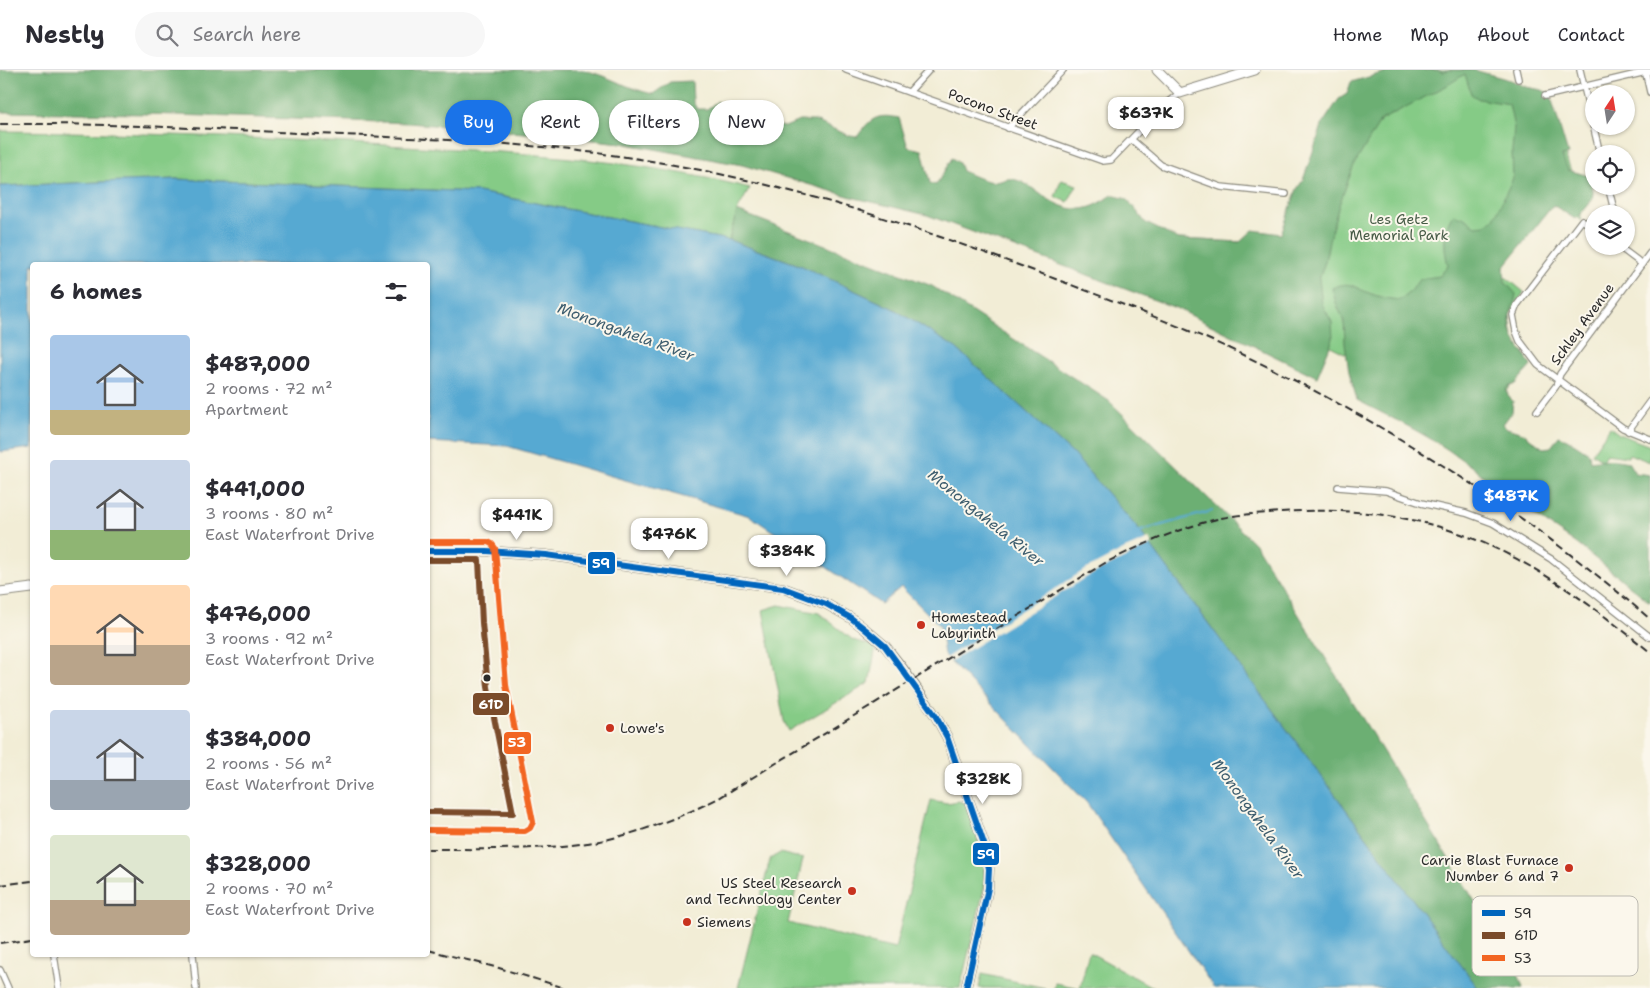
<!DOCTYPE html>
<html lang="en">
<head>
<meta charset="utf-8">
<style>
  body { margin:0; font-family:"Shantell Sans",sans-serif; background:#f7f7f7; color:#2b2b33; height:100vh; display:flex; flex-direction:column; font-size:19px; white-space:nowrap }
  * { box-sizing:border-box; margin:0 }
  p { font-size:16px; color:#7c7c81 }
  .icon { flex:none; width:28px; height:28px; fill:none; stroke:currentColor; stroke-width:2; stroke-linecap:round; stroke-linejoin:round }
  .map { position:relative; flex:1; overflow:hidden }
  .sheet { position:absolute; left:30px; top:192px; width:400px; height:695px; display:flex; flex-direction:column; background:#fff; border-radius:5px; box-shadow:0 1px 4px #0004 }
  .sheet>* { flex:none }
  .top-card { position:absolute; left:445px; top:30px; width:475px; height:45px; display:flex; gap:10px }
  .needle { width:32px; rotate:12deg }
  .tools { position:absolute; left:1585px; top:15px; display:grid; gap:10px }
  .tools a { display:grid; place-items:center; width:50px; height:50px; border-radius:50%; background:#fff; box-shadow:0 1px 4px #0004; font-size:25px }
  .price { position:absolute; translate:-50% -42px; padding:0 11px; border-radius:10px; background:#fff; color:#222; font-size:16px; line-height:32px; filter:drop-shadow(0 1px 2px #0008) }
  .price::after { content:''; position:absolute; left:50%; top:30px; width:15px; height:11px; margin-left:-8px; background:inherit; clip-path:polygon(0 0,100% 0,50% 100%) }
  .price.active { background:#1a73e8; color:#fff }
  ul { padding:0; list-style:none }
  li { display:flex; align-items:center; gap:15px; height:125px; padding:0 20px }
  li span { display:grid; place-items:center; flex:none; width:140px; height:100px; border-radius:5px; color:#555 }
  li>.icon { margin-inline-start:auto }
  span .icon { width:60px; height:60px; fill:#fffc; stroke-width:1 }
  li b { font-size:21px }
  h2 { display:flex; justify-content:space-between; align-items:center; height:60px; padding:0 20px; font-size:21px }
  .chip { padding:0 18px; border-radius:22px; background:#fff; box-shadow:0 1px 4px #0004; font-size:18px; line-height:45px }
  .chip.active { background:#1a73e8; color:#fff }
  header { display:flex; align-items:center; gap:30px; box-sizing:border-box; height:70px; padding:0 25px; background:#fff; border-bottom:1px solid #e1e1e2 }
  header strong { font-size:24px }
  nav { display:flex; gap:28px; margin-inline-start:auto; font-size:18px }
  .search { width:350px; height:45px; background:#f7f7f7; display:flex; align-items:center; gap:12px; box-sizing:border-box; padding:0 18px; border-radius:28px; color:#7c7c81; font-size:19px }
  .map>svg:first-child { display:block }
</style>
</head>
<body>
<header>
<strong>Nestly</strong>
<div class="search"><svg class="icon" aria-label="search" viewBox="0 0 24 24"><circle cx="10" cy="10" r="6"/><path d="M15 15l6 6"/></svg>Search here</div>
<nav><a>Home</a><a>Map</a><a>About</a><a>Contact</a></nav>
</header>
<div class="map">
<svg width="1650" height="918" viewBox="0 0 1650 918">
  <rect width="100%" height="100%" fill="#fbf7ec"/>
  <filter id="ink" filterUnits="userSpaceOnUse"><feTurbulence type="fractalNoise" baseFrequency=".02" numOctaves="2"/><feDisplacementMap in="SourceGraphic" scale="10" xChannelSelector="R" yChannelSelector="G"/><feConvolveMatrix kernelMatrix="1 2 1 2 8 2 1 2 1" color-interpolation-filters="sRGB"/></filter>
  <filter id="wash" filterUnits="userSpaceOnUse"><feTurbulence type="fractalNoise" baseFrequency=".0096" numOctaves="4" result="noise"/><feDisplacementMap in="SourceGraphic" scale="20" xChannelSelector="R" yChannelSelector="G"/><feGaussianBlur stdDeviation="1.12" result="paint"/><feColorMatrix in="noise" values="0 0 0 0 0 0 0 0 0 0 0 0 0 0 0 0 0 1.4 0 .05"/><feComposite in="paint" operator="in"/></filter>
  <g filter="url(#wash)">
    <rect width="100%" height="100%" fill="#f2edd6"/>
    <g fill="#85cb86" stroke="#587b58">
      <path d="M1429,0H1472L1548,37L1584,137L1580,143L1582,151L1550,124L1497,200L1524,222L1510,245L1513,269L1527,287L1487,356L1272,246L1178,169L1285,174L1297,126Z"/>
      <path d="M0,61C129,62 257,68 386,75C509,82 631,88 750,118L737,141L729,170L478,122L176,109L0,116Z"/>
      <path d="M1061,110L1077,115L1068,132L1055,127Z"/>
      <path d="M1610,357L1619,364L1650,376V392L1629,384L1628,387L1606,384L1602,390L1592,383Z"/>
      <path d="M779,535L819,543L853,570L876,577L869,613L789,661L784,651L763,540Z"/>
      <path d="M931,730L947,733L959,731L967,734L984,790L985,815L960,918H738L770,789L780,783L803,789L788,853L895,879Z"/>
      <path d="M1089,882L1154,918H1054L1055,913L1080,918Z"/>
      <path d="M982,904L1045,918H979Z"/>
    </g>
    <g fill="#6caf73" stroke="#4c6d4f">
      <path d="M0,0H583C607,5 628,19 653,24L670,12L692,11L693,32L697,39H707L718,31L727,43L729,53L731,55L735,56L748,51L785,57L799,51H815L850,66L857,67C870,49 876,43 899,48L908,77L922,80L930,113L936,115L952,88L959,93L962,101C972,105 986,112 995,112C1008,110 1007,106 1022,112C1031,116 1039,124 1048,129C1073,144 1089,142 1112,125L1127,129L1146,153L1178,169L1240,172L1253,160L1281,164L1297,119L1303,110L1323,53L1339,29L1347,24L1351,12L1393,0H1438L1443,2L1447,0H1474L1510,10L1526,17L1542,20L1550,24L1568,84L1562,86L1568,100L1589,106C1598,128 1591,134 1575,149L1553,135L1504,197L1505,212L1516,224C1515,233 1511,239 1510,246C1508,269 1522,277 1531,296L1515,314L1506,318L1508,326L1513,331L1512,342L1503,354L1507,358L1523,363L1543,378L1551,377L1559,366L1567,369L1589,383L1590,391C1603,389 1615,389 1628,392L1635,403L1650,405V532L1577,474L1490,414C1482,403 1472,397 1461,389C1429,365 1393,349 1357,330L1349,302L1345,274L1344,251L1336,233L1332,218C1351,210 1353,217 1369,223C1379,227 1389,229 1400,230L1412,220L1419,209L1440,206L1448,195C1444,179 1442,160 1453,145L1463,147L1476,156L1485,155L1494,149L1513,108L1512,81L1514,58L1509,34L1479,29L1471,24L1465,4L1446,16L1381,50L1354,95L1339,135L1330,166L1325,192L1319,209L1322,234L1332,252L1333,269L1317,307L1176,238L927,145L855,128L742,95L621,73L546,65L409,53L147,44L0,42Z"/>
      <path d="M737,141L932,216L1109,331L1256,475L1517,900L1523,918H1478L1140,461L1073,384L956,278L894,239L802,196L729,170Z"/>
    </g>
    <path fill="#57a9d2" stroke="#416a7e" d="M175,109L478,122L729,170L802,196L894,239L956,278L1073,384L1140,461L1478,918H1214L1087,733L944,585L940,556L901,517L881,534L750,446L507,376L428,372V195H32V378L0,382V116Z"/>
    <path fill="#f2edd6" d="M1149,469L1153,474L1087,507L948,593L944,589L1083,501L1125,479Z"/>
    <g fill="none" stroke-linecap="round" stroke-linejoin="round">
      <path stroke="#57a9d2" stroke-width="2" d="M1137,462L1212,441"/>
    </g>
  </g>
  <g filter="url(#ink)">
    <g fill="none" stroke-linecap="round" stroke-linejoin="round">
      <g stroke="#8e8c80" stroke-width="8">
        <g id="street">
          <path d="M846,0L1103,91L1111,90L1163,36L1180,23"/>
          <path d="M1516,0L1518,9"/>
          <path d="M1580,0L1600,84"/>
          <path d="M1645,0L1650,22"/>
          <path d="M909,22L929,0"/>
          <path d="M1545,26L1650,1"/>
          <path d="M1008,58L1063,0"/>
          <path d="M1132,70L1161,95L1221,117L1286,124"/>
          <path d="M1608,116L1615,144"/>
          <path d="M1594,158L1582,150L1517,235L1513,245L1516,261L1520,271L1538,295L1623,358L1650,369"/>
          <path d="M1618,176L1642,194"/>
          <path d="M1537,341L1556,316L1560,304L1650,183"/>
          <path d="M1628,361L1650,331"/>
          <path d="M1338,417L1386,421L1421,433L1466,443L1493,453L1551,489L1650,567"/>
          <path d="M54,885L59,918"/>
          <path d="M193,885L196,918"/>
          <path d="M0,900L8,918"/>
        </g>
      </g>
      <g stroke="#8e8c80" stroke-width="11">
        <g id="secondary">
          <path d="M1157,0L1180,23L1255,0"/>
          <path d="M428,481H487L546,485L783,518L826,534L851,548L865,559L885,576L903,599L935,645L947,667L984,774L989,799L988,818L966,918"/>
          <path d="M0,522L32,518"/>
        </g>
      </g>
      <use href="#street" stroke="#fff" stroke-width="5.5"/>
      <use href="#secondary" stroke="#fff" stroke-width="9"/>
      <g stroke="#2b2b2b" stroke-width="2" stroke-dasharray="8 4" stroke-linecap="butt">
        <path d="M0,54C106,53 213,59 319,64C434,69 549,73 663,93C791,115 915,156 1037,202C1100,226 1164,249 1226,277C1378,347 1523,440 1650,549"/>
        <path d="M428,779C487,779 547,781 605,770C645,761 683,746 719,728L1105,493C1141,475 1177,459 1217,449C1234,445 1251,444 1269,443C1350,436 1423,444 1497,479C1552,505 1603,544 1650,582"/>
        <path d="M0,815L32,811"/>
        <path d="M0,873L32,868"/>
        <path d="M428,880L499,898L565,918"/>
      </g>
      <g stroke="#fbf7ec" stroke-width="10">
        <path id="bus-1" d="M428,481H487L546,485L783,518L826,534L851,548L865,559L885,576L935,645L947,667L984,774L989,799L988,818L966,918"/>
      </g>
      <g stroke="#fbf7ec" stroke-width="10">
        <path id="bus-2" d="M428,490H479L482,553L488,617L513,743L428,742"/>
      </g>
      <g stroke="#fbf7ec" stroke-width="10">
        <path id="bus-3" d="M428,760L525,761L530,758L533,752L506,615L495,478L492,474L488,472H428"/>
      </g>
      <use href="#bus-1" stroke="#0065bd" stroke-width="6"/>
      <use href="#bus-2" stroke="#7a4b2a" stroke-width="6"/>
      <use href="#bus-3" stroke="#f26522" stroke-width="6"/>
    </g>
  </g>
  <g fill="#c8321e" stroke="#fbf7ec" stroke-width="2">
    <circle cx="921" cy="555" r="5"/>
    <circle cx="610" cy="658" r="5"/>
    <circle cx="1569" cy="798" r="5"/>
    <circle cx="852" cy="821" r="5"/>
    <circle cx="687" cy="852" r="5"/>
  </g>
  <circle fill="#2b2b2b" stroke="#fbf7ec" stroke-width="2" cx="487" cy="608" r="4.5"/>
  <g text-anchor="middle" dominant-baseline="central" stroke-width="4" stroke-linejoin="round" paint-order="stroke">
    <g font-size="14" fill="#2b2b2b" stroke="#fbf7ec">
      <text transform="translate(993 39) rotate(20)">Pocono Street</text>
      <text transform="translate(1582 254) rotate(-54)">Schley Avenue</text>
    </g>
    <g font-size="14" fill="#465b46" stroke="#fbf7ec">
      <text x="1399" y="149">Les Getz<tspan x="1399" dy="16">Memorial Park</tspan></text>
    </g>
    <g font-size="14" fill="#2b2b2b" stroke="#fbf7ec" text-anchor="start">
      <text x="931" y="547">Homestead<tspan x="931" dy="16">Labyrinth</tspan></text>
      <text x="620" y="658">Lowe's</text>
      <text x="1559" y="790" text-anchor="end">Carrie Blast Furnace<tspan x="1559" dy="16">Number 6 and 7</tspan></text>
      <text x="842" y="813" text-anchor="end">US Steel Research<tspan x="842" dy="16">and Technology Center</tspan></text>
      <text x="697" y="852">Siemens</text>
    </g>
    <g font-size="15" font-style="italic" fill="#3d5d6e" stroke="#fbf7ec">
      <text transform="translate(626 262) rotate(20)">Monongahela River</text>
      <text transform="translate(986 448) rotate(39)">Monongahela River</text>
      <text transform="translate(1258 749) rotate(54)">Monongahela River</text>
    </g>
  </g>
  <rect x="1472" y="826" width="166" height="80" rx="8" fill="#fbf7ec" stroke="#bdbab2" stroke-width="1"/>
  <rect x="1482" y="840" width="23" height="6" fill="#0065bd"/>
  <rect x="1482" y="862" width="23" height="7" fill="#7a4b2a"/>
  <rect x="1482" y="885" width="23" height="6" fill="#f26522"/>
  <g font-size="14" fill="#2b2b2b">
    <text x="1514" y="848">59</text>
    <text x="1514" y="870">61D</text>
    <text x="1514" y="893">53</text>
  </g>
  <g stroke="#fbf7ec" stroke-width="2">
    <rect x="587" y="481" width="29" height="24" rx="5" fill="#0065bd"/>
    <rect x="472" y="622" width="38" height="24" rx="5" fill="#7a4b2a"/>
    <rect x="503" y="661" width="29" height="24" rx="5" fill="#f26522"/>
    <rect x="972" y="772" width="28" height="24" rx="5" fill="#0065bd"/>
  </g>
  <g font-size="14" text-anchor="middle" font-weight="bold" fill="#fff">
    <text x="601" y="498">59</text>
    <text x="491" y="639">61D</text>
    <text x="517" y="677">53</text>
    <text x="986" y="789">59</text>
  </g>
</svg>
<div class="tools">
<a><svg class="needle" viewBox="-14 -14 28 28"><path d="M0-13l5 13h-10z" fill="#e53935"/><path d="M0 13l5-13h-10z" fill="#7c7c81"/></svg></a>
<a><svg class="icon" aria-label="locate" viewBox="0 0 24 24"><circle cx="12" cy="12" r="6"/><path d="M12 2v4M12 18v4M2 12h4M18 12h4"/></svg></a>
<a><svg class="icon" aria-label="layers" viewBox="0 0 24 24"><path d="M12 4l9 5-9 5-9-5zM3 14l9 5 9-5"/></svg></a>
</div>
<b class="price" style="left:1146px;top:69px">$637K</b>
<b class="price active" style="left:1511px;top:452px">$487K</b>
<b class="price" style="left:517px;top:471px">$441K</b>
<b class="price" style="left:669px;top:490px">$476K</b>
<b class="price" style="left:787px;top:507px">$384K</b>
<b class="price" style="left:983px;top:735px">$328K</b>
<div class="top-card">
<a class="chip active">Buy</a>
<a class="chip">Rent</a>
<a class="chip">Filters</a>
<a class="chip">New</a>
</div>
<section class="sheet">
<h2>6 homes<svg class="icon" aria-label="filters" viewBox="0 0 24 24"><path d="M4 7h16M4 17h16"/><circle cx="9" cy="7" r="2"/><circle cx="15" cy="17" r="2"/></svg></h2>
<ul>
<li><span style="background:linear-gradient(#a9c7e8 75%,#c2b280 0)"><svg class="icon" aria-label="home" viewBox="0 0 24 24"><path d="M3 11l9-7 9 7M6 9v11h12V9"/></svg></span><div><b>$487,000</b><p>2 rooms · 72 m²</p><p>Apartment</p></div></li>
<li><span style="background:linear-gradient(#c9d6e8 70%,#8fb573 0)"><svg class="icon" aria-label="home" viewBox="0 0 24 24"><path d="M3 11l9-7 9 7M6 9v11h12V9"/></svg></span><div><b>$441,000</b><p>3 rooms · 80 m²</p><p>East Waterfront Drive</p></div></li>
<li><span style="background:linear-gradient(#ffd9b3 60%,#b9a48a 0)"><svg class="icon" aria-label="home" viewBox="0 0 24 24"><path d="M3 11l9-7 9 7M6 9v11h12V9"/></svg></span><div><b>$476,000</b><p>3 rooms · 92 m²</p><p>East Waterfront Drive</p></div></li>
<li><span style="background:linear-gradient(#c9d6e8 70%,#9aa5b1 0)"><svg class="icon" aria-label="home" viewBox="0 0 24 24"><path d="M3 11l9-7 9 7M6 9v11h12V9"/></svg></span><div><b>$384,000</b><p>2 rooms · 56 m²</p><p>East Waterfront Drive</p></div></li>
<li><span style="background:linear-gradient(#dfe7d0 65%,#b9a48a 0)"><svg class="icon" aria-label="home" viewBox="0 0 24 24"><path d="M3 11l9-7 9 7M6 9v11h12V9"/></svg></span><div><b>$328,000</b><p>2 rooms · 70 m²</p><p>East Waterfront Drive</p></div></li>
</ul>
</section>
</div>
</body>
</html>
